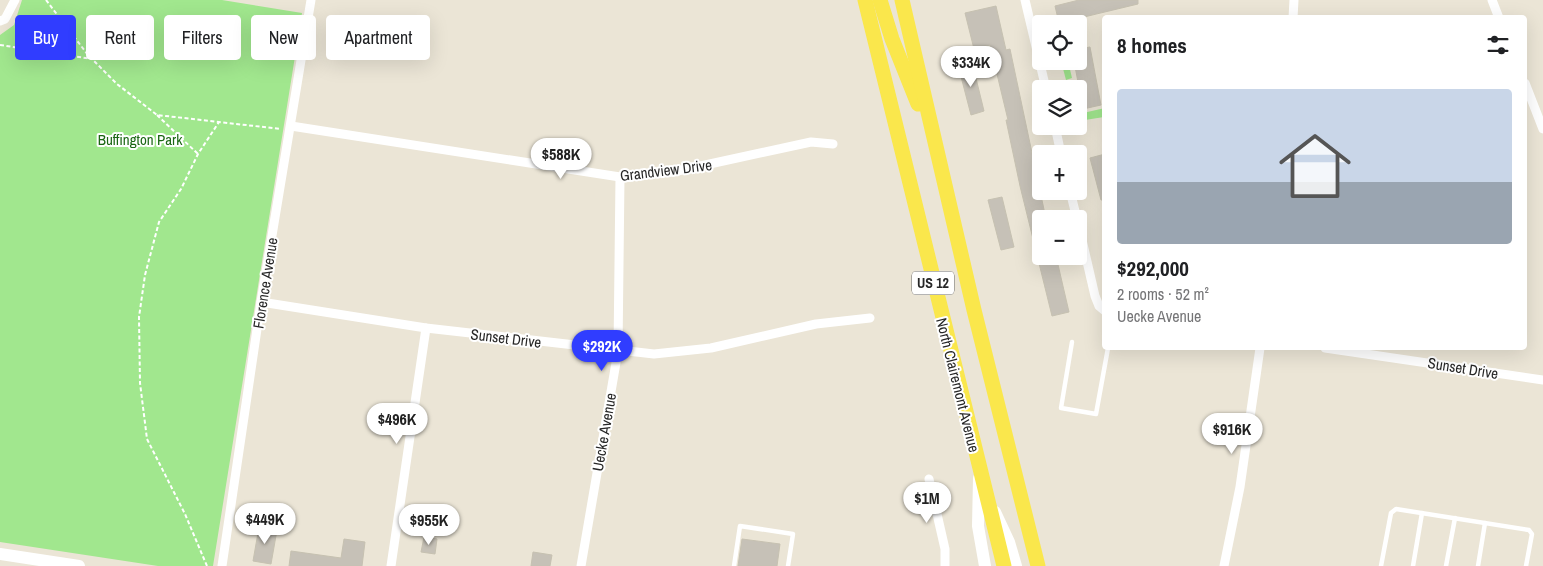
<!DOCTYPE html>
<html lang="en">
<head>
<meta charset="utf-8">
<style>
  body { margin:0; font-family:"Archivo Narrow",sans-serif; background:#f2f2f2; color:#202124; height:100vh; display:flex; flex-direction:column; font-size:19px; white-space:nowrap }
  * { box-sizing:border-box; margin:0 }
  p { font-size:16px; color:#757577 }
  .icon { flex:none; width:28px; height:28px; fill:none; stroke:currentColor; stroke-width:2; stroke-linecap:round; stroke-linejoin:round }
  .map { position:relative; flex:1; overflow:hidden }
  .drawer { position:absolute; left:1102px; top:15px; width:425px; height:335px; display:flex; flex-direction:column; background:#fff; border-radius:5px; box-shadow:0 5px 20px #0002 }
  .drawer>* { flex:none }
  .top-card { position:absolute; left:15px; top:15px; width:475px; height:45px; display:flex; gap:10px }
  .tools { position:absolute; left:1032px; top:15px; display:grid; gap:10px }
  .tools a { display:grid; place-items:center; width:55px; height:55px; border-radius:5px; background:#fff; box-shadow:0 5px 20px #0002; font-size:25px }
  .price { position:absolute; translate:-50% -42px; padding:0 11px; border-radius:18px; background:#fff; color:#222; font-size:16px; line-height:32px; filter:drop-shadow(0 1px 2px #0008) }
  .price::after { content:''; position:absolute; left:50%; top:30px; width:15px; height:11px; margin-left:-8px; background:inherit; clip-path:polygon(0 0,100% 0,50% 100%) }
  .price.current { background:#303dff; color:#fff }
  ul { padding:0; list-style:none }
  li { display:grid; align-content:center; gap:10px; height:265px; padding:0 15px }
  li+li { border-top:1px solid #e0e0e0 }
  li span { display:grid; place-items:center; height:155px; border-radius:5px; color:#555 }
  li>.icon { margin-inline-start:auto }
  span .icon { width:90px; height:90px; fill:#fffc; stroke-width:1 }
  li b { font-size:21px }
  h2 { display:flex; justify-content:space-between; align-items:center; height:60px; padding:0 15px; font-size:21px }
  .tag { padding:0 18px; border-radius:5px; background:#fff; box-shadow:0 5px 20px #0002; font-size:18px; line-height:45px }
  .tag.current { background:#303dff; color:#fff }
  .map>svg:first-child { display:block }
</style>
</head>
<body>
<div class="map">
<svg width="1543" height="566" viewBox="0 0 1543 566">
  <rect width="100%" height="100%" fill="#ebe5d6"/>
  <g fill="#a1e78e">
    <path d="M22,0H222L302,13L213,566H158L0,542V35L14,25Z"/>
    <path d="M1061,61H1068L1072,78L1066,80Z"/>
    <path d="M1105,108L1104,117L1085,120L1083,113Z"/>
  </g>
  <g fill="#c6c1b7" stroke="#c6c1b1">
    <path d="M1079,0H1138V4L1059,23L1055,6Z"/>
    <path d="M996,6L1006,50L1010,49L1046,219H1041V256H1056L1069,312L1052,316L1020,186L1006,120H1008L990,45L974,49L965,13Z"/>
    <path d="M1090,47L1101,105L1083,109L1074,61H1079V49Z"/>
    <path d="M972,62L984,111L971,115L958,65Z"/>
    <path d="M1105,154V200H1101L1090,158Z"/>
    <path d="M1002,197L1014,247L1001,250L988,200Z"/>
    <path d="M259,527L277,530L271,564L253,561Z"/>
    <path d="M424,537L437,539L435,554L421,552Z"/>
    <path d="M344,539L365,542L362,566H289L291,551L341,558Z"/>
    <path d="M742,539L780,544L777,566H738Z"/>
    <path d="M533,552L552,555L550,566H531Z"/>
  </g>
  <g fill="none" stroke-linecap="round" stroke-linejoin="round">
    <g stroke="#fff" stroke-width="2" stroke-dasharray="4 2.5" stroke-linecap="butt">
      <path d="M46,0L88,55L117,84L157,115L281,129"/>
      <path d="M0,45L92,59"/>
      <path d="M157,115L198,154"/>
      <path d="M207,566L185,514L147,439L140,383L139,317L145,275L159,222L181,189L198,154L219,122"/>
    </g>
    <g stroke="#fff" stroke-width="4.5">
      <path d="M1072,342L1061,408L1096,414L1108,348"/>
      <path d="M734,566L740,526L793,534L788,566"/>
      <path d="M1381,566L1391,513L1396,509L1529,530L1532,534L1526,566"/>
      <path d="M1413,566L1422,513"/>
      <path d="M1446,566L1455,518"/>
      <path d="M1478,566L1485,523"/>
    </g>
    <g stroke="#fff" stroke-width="9">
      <path d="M1025,0L1046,89"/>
      <path d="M1492,0L1499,18"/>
      <path d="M1293,18L1294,0"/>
      <path d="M0,21L5,19L15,0"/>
      <path d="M1525,83L1543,129"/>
      <path d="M291,126L620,177L673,172L811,142L833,144"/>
      <path d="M1055,126L1061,154"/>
      <path d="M1070,191L1077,219"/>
      <path d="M1079,227L1095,296L1099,306L1105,311"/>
      <path d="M261,302L426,328L654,354L711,348L816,324L870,318"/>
      <path d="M1325,348L1543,380"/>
      <path d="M929,479L945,549V566"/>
      <path d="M222,566L261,302L311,0"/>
      <path d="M391,566L426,328"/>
      <path d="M581,566L618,351L620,177"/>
      <path d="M1224,566L1240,487L1260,348"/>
    </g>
    <g stroke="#fff" stroke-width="12">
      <path d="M979,478L978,526L985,566"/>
      <path d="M995,512L1009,542L1016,566"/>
      <path d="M0,554L79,566"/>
    </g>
    <g stroke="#fae74c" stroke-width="15">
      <path d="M865,0L1004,566"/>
      <path d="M880,0L892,39L918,104"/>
      <path d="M902,0L974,310L1038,566"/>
    </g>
  </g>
  <g text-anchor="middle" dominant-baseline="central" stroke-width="4" stroke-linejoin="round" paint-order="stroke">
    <rect fill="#fff" stroke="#686868" stroke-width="1" x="912" y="271.5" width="42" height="23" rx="4"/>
    <g font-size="14" font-weight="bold" fill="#272727">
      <text x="933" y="283">US 12</text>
    </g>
    <g font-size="15" fill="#1b6714" stroke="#fff">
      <text x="140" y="139">Buffington Park</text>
    </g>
    <g font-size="15" fill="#272727" stroke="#fff">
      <text transform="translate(666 170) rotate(-7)">Grandview Drive</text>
      <text transform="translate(265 283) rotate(-81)">Florence Avenue</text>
      <text transform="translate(506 338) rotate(7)">Sunset Drive</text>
      <text transform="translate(1463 368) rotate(9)">Sunset Drive</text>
      <text transform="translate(958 385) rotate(76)">North Clairemont Avenue</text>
      <text transform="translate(604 432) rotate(-80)">Uecke Avenue</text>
    </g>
  </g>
</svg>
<div class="tools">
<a><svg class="icon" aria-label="locate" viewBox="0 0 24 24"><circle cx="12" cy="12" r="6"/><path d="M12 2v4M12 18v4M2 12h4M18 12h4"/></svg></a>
<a><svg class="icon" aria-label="layers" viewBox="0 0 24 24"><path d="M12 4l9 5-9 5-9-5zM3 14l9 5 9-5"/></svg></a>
<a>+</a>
<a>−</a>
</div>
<b class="price" style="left:971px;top:88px">$334K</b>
<b class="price" style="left:561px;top:180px">$588K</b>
<b class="price current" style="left:602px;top:372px">$292K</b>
<b class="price" style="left:397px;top:445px">$496K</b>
<b class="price" style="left:1232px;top:455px">$916K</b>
<b class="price" style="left:927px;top:524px">$1M</b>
<b class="price" style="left:265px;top:545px">$449K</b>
<b class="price" style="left:429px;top:546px">$955K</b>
<div class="top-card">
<a class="tag current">Buy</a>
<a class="tag">Rent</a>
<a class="tag">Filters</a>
<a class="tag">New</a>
<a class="tag">Apartment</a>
</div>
<section class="drawer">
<h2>8 homes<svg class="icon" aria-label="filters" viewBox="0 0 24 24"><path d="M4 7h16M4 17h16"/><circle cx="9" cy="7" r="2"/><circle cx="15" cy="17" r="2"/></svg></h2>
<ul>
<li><span style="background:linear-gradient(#c9d6e8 60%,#9aa5b1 0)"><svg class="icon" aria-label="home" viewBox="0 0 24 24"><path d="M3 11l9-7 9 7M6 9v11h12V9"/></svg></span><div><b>$292,000</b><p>2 rooms · 52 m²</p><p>Uecke Avenue</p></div></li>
</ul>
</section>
</div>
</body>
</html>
